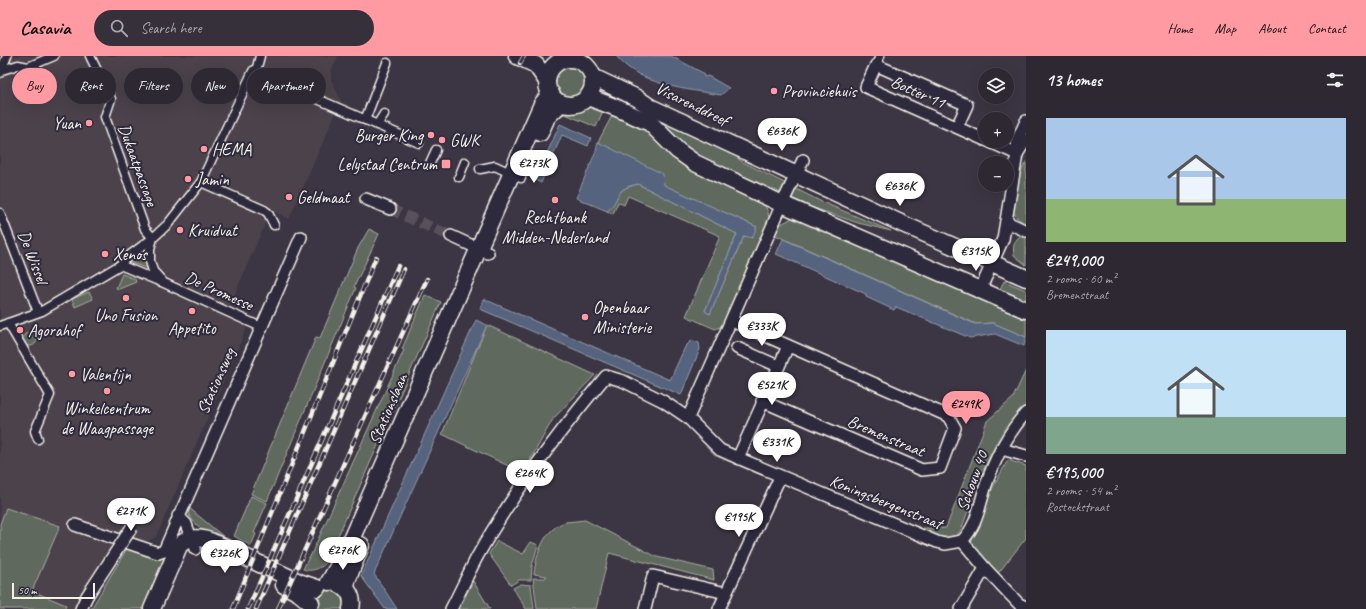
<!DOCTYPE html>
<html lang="en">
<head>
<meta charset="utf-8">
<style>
  body { margin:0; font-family:Caveat,sans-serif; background:#35303a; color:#f1f3f6; height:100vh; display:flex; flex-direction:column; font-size:15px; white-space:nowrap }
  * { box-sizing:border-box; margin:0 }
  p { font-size:13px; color:#a7a6ac }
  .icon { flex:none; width:22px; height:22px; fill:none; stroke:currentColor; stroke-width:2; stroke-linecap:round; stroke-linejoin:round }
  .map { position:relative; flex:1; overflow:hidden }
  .sheet { display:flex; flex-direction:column; background:#2d2832; width:340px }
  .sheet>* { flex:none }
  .top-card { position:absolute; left:12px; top:12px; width:380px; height:36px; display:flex; gap:8px }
  .fabs { position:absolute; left:978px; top:12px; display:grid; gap:8px }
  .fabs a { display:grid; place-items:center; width:36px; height:36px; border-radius:50%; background:#2d2832; box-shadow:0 4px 16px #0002,0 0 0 1px #48444d; font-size:20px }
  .scale { position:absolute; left:12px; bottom:10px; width:83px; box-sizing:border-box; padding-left:4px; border:2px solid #f4f1e8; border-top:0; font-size:11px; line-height:14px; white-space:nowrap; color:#f4f1e8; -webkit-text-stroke:3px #2f2a3d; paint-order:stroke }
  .price { position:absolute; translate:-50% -34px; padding:0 9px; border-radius:14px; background:#fff; color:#222; font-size:13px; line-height:26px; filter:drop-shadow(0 1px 2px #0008) }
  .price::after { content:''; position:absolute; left:50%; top:24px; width:12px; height:9px; margin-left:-6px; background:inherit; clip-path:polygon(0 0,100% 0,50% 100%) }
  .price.active { background:#ff9aa2; color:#111 }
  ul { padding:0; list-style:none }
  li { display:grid; align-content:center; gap:8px; height:212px; padding:0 20px }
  li span { display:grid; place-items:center; height:124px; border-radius:0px; color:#555 }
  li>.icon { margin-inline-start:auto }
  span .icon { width:72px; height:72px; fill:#fffc; stroke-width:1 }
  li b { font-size:17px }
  h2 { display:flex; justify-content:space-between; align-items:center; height:48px; padding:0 20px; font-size:17px }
  .chip { padding:0 14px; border-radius:18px; background:#2d2832; box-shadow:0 4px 16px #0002,0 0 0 1px #48444d; font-size:14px; line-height:36px }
  .chip.active { background:#ff9aa2; color:#111 }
  header { display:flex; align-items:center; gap:24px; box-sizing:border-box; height:56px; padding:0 20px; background:#ff9aa2; color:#111 }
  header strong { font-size:19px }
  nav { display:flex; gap:22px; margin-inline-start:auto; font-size:14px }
  .search { width:280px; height:36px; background:#35303a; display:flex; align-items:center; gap:10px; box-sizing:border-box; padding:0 14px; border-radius:22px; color:#a7a6ac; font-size:15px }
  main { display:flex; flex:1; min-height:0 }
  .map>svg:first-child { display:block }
</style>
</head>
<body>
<header>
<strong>Casavia</strong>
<div class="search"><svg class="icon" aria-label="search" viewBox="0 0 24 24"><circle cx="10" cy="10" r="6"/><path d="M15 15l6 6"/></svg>Search here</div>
<nav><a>Home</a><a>Map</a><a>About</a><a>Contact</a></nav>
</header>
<main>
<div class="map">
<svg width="1026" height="553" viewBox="0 0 1026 553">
  <rect width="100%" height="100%" fill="#3c3543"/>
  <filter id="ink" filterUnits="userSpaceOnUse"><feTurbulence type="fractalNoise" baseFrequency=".025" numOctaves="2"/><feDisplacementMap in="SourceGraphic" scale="8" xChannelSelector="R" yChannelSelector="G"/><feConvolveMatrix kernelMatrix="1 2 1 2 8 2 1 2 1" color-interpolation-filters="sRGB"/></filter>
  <g filter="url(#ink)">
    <path fill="#4b424b" d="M0,0H338L331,16V23L341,45L289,163L271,154L225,261L247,271L156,481L127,496L88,553H0Z"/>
    <g fill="#5f695d" stroke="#aaada2">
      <circle cx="570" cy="25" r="15"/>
      <path d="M585,48L601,53L602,57L596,71L565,58L551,64L567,51Z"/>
      <path d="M634,52L724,90L741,105L820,145L891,175L858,167L811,151L732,115L712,108L693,97Z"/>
      <path d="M615,54L764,148L768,156L769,165L726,269L715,273L686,260L720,180L628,140L624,149L618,146L613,158L607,155C622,142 612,134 638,128L737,178L705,255L710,258L744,180L757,171L663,129V123L598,86Z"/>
      <path d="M1026,105V168L1017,162L1013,156L1020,118Z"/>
      <path d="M794,161L970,238L1026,264V281L993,267L976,268L775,179L781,168Z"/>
      <path d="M369,173L379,178L354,231L356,232L267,445L251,438L316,281L320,282L358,192Z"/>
      <path d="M1019,181H1026V209L1014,199C1013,192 1013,186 1019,181Z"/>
      <path d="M139,198L143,199L150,209L149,213L129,206L130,203Z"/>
      <path d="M122,218L135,223L136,226L119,233L116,232Z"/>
      <path d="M1004,225L1026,234V246L999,235Z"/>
      <path d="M89,236L93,243L75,251L72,243Z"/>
      <path d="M425,239L441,246L326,507C320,513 311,516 303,513L309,501H310L404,294L402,293Z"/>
      <path d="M487,269L595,319L553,363L523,417L442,378Z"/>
      <circle cx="30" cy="283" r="7"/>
      <path d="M1026,314V350C991,381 977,432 961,474C950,489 937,481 923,475V472H946L987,365L1013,342Z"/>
      <path d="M1008,404L1026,410V482L996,520L970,490L993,431Z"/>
      <path d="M251,440L267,447L254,477L256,478L251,490L234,480Z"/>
      <path d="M188,451L243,497C224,486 196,476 187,455Z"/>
      <path d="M6,452L60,470L32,535L66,549L64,553H0V468Z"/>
      <path d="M585,464L657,501L713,514L714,524L609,497L596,553H537L533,522H545L547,520L534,518C536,499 544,472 566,466C572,465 579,465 585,464Z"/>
      <path d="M179,474L181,480L147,553H91L129,489L164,503Z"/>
      <path d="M497,485L523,498L531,486L538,489L532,510L531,524H519L511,529L489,498Z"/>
      <path d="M473,525L490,553H459Z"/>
      <path d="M521,528L531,529L534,553H526L513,532Z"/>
      <path d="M325,531L340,533L346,553H315L316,538Z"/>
    </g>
    <g fill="#54647e" stroke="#949ca8">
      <path d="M616,0H671L703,17L704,21L708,20L729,32L721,39C686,33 641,30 616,0Z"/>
      <path d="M560,68L591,82L588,90L562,79L541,127L535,124Z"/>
      <path d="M598,86L663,118L664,129L757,171L752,182L744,180L710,258L705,255L737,178L638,128C612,133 622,143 607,155L576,142L596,95Z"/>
      <path d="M783,183L975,268L993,267L1026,281L1024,290L995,278L970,282L896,251L894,254L866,241V238L776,198Z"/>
      <path d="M484,243L670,324L685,291L692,284L699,287L700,293L681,339L480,253Z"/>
      <path d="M476,264L487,269L374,518L397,553H385L361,520Z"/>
    </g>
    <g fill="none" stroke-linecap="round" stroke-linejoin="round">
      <path stroke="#58515c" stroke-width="11" stroke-dasharray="11 5.5" stroke-linecap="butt" d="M390,153L451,180"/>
      <g stroke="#f4f1e8" stroke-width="11">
        <g id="pedestrian">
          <path d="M90,0L111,43L105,61L145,173L153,182L126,202L120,209"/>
          <path d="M876,9L880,0"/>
          <path d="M2,14L18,9L28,11L54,0"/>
          <path d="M256,15L260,0"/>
          <path d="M0,17L7,0"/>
          <path d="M365,64L387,7"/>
          <path d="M377,69L384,58"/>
          <path d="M430,107L436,94"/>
          <path d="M480,113L495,110L521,122"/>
          <path d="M459,121L465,106"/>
          <path d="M201,126L264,154L268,157L274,169"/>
          <path d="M0,157L38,256"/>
          <path d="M8,267L50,339L35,375L38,383"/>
          <path d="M0,270L42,255L120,209L161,226"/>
          <path d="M261,271L164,227L153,215L150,205V193L153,182L168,168L201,126L253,15L419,87"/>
        </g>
      </g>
      <g stroke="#f4f1e8" stroke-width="14">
        <g id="minor">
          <path d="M572,3V0"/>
          <path d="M957,71L967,49L876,9L866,31L985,84"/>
          <path d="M988,85L1017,98"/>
          <path d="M1017,98L1026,84"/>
          <path d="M366,143L390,153"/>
          <path d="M1007,166L1026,175"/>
          <path d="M451,180L488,197"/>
          <path d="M980,234L1003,183L1017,98V85L1026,65"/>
          <path d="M732,265L948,360L955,372L940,412L922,414L762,345"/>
          <path d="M737,292L778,310"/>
          <path d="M688,362L782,148L803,104"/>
          <path d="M1002,393L1026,400"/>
          <path d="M738,402L788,290"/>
          <path d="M178,460L186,468L195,493"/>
          <path d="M75,469L158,497L164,495L301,181"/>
          <path d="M962,485C978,468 979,450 986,429C994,405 1008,376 1026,357"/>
          <path d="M962,485L985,512L1019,548L1026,551"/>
          <path d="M81,553L87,540"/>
          <path d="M451,553C460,536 468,518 477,501C513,436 558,377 606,320L623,325L663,345L688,362L720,394L738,402L937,486L945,488L962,485"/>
          <path d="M645,553L653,520L726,537"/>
          <path d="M719,553L780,421"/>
          <path d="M961,553L985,512"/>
        </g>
      </g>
      <g stroke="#f4f1e8" stroke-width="19">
        <g id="secondary">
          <path d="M517,0L536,9L547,25"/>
          <circle cx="570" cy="26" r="23"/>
          <path d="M593,21L637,42L650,51L905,169L1026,222"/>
          <path d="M588,41L617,52L650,67L678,95L695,107L782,148L1026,254"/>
          <path d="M540,77L547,61L561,47"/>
          <path d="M329,526L343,502L542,48L551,37"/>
          <path d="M336,527C348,531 354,541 351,553"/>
          <path d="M284,529L299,537L311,547"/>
          <path d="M346,532L347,525L361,489"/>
          <path d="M152,553L179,490C188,480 199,481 210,485L299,526L317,532"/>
        </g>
      </g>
      <use href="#pedestrian" stroke="#2f2a3d" stroke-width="8"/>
      <use href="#minor" stroke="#2f2a3d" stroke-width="11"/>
      <use href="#secondary" stroke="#2f2a3d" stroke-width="16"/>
      <g stroke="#f4f1e8" stroke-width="4.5">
        <g id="rail">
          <path d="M520,7L524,0"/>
          <path d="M233,553L376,201"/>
          <path d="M248,553L398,210"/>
          <path d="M256,553L404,213"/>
          <path d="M278,553L427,223"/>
        </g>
      </g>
      <use href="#rail" stroke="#2f2a3d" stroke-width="3" stroke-dasharray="9" stroke-linecap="butt"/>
      <g stroke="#f4f1e8" stroke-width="14" stroke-linecap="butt">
        <path id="minor-bridge" d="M87,540L132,471"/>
      </g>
      <use href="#minor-bridge" stroke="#2f2a3d" stroke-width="11"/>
    </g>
  </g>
  <g fill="#ff9aa2" stroke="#2f2a3d" stroke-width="1.5">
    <circle cx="774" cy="35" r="4"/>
    <circle cx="89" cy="67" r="4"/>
    <circle cx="431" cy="79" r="4"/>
    <circle cx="442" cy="84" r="4"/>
    <circle cx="204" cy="93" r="4"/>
    <rect x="441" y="103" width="10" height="10" rx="2"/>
    <circle cx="188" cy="123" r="4"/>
    <circle cx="289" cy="141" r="4"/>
    <circle cx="555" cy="144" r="4"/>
    <circle cx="180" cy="174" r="4"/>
    <circle cx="105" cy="198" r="4"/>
    <circle cx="126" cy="242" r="4"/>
    <circle cx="192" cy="255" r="4"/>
    <circle cx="585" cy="261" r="4"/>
    <circle cx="20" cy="274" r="4"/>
    <circle cx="72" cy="318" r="4"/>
    <circle cx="107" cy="335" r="4"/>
  </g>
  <g text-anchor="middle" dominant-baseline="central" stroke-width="4" stroke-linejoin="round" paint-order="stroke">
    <g font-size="17" fill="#f4f1e8" stroke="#2f2a3d" text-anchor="start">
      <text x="782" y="35">Provinciehuis</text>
      <text x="81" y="67" text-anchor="end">Yuan</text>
      <text x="423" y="79" text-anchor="end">Burger King</text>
      <text x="450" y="84">GWK</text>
      <text x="212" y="93">HEMA</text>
      <text x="437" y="108" text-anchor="end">Lelystad Centrum</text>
      <text x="196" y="123">Jamin</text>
      <text x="297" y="141">Geldmaat</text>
      <text x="555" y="161" text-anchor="middle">Rechtbank<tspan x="555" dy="20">Midden-Nederland</tspan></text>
      <text x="188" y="174">Kruidvat</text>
      <text x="113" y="198">Xenos</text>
      <text x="593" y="251">Openbaar<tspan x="593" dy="20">Ministerie</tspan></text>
      <text x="126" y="259" text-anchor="middle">Uno Fusion</text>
      <text x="192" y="272" text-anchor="middle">Appetito</text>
      <text x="28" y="274">Agorahof</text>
      <text x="80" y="318">Valentijn</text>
      <text x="107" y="352" text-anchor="middle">Winkelcentrum<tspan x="107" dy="20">de Waagpassage</tspan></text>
    </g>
    <g font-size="17" fill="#f4f1e8" stroke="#2f2a3d">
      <text transform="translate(918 36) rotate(24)">Botter 11</text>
      <text transform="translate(692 48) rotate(26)">Visarenddreef</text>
      <text transform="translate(138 109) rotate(70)">Dukaatpassage</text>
      <text transform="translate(33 201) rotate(69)">De Wissel</text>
      <text transform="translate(219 235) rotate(24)">De Promesse</text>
      <text transform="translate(216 325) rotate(-66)">Stationsweg</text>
      <text transform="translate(388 353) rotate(-67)">Stationslaan</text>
      <text transform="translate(886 380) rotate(23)">Bremenstraat</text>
      <text transform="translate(972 425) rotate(-70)">Schouw 40</text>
      <text transform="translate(886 446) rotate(22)">Koningsbergenstraat</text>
    </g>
  </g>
</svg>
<div class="fabs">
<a><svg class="icon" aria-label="layers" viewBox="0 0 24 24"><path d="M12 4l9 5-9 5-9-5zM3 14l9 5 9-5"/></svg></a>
<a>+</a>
<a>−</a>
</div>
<div class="scale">50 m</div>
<b class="price" style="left:782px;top:96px">€636K</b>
<b class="price" style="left:534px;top:128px">€273K</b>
<b class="price" style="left:900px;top:151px">€636K</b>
<b class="price" style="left:976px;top:216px">€315K</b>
<b class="price" style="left:762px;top:291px">€333K</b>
<b class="price" style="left:772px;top:350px">€521K</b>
<b class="price active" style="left:966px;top:369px">€249K</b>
<b class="price" style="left:777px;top:407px">€331K</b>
<b class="price" style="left:530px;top:438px">€264K</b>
<b class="price" style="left:131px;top:476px">€271K</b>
<b class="price" style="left:739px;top:482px">€195K</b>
<b class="price" style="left:343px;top:515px">€276K</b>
<b class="price" style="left:225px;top:518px">€326K</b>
<div class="top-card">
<a class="chip active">Buy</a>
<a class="chip">Rent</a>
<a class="chip">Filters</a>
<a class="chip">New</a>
<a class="chip">Apartment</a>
</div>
</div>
<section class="sheet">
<h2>13 homes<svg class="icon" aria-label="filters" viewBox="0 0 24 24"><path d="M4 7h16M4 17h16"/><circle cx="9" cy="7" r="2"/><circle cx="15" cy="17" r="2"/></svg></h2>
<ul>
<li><span style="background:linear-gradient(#a9c7e8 65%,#8fb573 0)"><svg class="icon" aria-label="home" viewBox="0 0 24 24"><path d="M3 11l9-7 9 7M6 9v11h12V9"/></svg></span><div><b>€249,000</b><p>2 rooms · 60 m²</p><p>Bremenstraat</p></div></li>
<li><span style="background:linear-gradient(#bfe0f5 70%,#7fa58c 0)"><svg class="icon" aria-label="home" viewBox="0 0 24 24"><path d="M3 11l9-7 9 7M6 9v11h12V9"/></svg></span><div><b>€195,000</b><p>2 rooms · 54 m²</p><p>Rostockstraat</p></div></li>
</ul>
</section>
</main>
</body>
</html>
